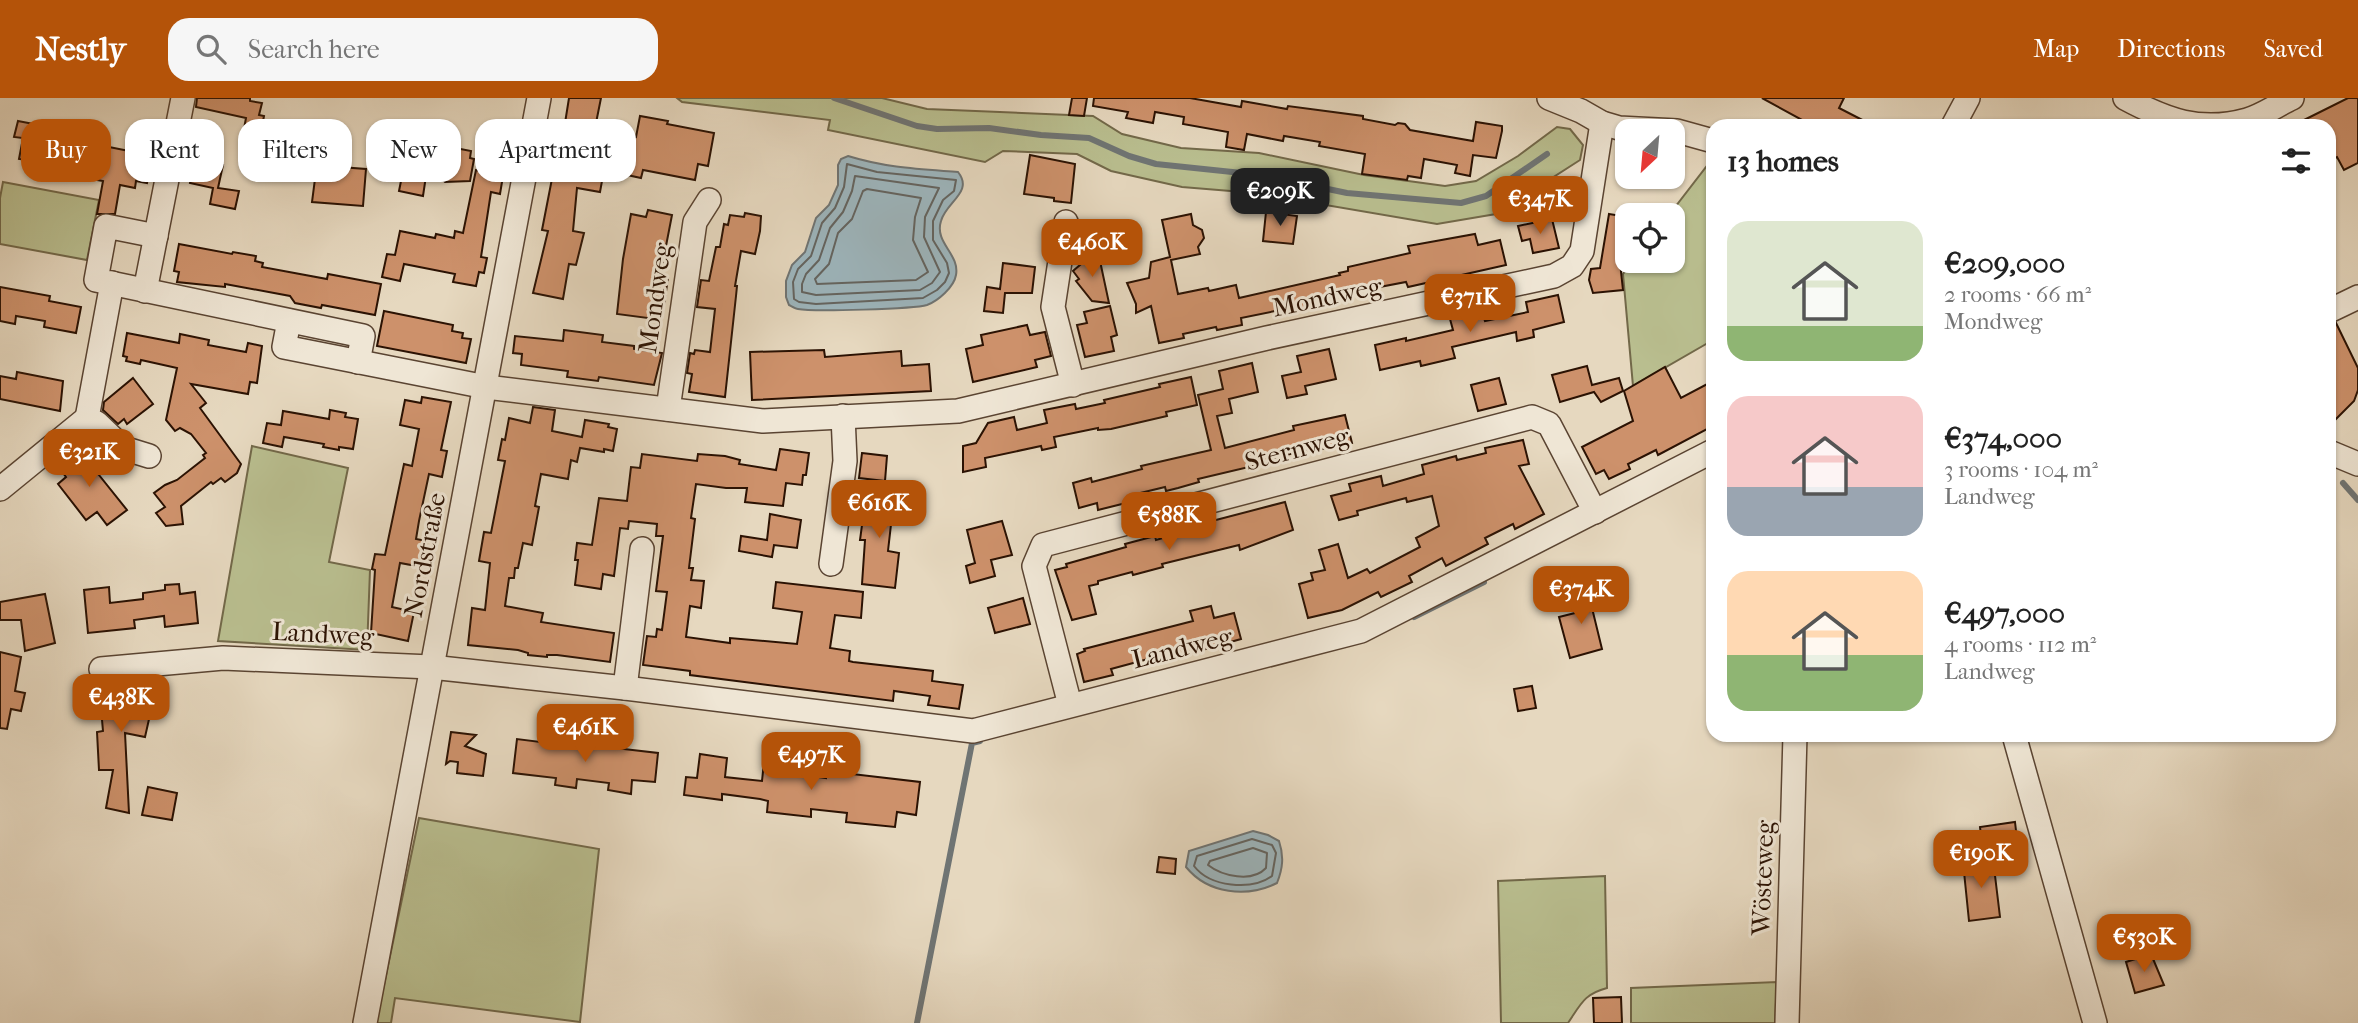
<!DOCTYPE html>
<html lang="en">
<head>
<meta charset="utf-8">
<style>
  body { margin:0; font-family:"IM FELL French Canon",serif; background:#f6f6f6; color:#222; height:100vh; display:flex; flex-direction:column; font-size:26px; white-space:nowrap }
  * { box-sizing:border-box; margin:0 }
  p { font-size:23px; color:#767676 }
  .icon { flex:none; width:38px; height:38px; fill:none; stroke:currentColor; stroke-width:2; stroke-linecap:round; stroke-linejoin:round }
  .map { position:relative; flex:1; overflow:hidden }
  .drawer { position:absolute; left:1706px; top:21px; width:630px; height:623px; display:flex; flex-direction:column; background:#fff; border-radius:21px; box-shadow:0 2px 5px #0004 }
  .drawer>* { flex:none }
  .hud { position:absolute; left:21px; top:21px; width:665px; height:63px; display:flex; gap:14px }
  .needle { width:46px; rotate:206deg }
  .fabs { position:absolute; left:1615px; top:21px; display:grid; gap:14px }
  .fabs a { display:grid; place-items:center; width:70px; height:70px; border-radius:14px; background:#fff; box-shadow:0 2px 5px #0004; font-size:35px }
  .price { position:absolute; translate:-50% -60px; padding:0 16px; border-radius:14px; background:#b45309; color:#fff; font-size:23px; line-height:46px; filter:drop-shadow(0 2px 4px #0008) }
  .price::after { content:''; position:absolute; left:50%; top:42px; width:21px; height:16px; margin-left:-10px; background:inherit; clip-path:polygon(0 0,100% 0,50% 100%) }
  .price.selected { background:#222; color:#fff }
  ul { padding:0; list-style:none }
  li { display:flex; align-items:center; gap:21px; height:175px; padding:0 21px }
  li span { display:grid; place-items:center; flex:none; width:196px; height:140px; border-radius:21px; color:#555 }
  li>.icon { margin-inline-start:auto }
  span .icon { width:84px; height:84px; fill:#fffc; stroke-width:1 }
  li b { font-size:30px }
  h2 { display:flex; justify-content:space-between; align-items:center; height:84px; padding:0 21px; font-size:30px }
  .pill { padding:0 24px; border-radius:21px; background:#fff; box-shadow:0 2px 5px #0004; font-size:24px; line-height:63px }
  .pill.selected { background:#b45309; color:#fff }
  header { display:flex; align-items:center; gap:42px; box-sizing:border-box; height:98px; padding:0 35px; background:#b45309; color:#fff }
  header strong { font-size:33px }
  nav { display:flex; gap:38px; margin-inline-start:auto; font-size:24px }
  .search { width:490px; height:63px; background:#f6f6f6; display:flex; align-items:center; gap:18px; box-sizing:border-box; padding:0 24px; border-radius:21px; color:#767676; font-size:26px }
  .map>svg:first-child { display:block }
</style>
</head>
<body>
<header>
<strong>Nestly</strong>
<div class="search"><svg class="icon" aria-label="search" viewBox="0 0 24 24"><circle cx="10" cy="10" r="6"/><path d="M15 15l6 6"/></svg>Search here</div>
<nav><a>Map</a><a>Directions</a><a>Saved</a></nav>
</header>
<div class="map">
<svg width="2358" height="925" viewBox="0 0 2358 925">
  <rect width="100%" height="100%" fill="#e6d8bf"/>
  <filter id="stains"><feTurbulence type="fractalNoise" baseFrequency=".00286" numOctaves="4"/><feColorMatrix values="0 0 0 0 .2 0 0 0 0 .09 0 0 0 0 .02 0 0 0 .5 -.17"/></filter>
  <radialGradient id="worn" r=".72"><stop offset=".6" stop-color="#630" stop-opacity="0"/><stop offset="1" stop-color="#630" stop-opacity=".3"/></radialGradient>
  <g fill="#b9be8f" stroke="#726849" stroke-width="2">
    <path d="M677,0H882L927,11L1093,18L1122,36L1181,50L1259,55L1364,77L1445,88L1476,83L1518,58L1557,29L1570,31L1583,47L1580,62L1496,116L1437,126L1255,95L1182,89L1111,73L1077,56L1003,53L985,64L828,32L830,22L682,4Z"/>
    <path d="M1713,60V242L1633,288L1623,176L1633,163H1673V117H1669Z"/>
    <path d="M3,84L99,102L87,162L0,146V100Z"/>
    <path d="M252,348L348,370L329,464L370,472L367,552L218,543Z"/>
    <path d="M419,720L599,751L580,924L395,900L391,925H376Z"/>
    <path d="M1605,778L1607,890C1584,896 1581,906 1568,925H1501L1498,783Z"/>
    <path d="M1777,884L1775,925H1631V890Z"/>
  </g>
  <g fill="#9db6be" stroke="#6f7473" stroke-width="2">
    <path d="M848,58C887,70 919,71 958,74C974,94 946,104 941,123C934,145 960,156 956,177C954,189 938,203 927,207C914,211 813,214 798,211C796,211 791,208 789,207L786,199V183L792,167L805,154L816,120L829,107L838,87V67L841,61Z"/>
    <path d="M1253,733L1268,737L1279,743C1284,758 1283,770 1277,785C1247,800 1208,796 1186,769L1189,753Z"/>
  </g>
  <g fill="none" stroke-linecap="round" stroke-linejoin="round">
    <g stroke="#646460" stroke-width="2">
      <path d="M847,66L877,74L956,82L954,93L943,102L933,123V142L947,165L949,175L945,184L937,192L923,200L816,206L799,204L794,201L793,184L798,171L811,158L822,125L835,110L844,89Z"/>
      <path d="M855,78L939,90L925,119L924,139L940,174L932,185L920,192L816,197L802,194V186L806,176L819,162L830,130L843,114L852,93Z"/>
      <path d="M867,91L921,100L915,119L913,142L928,174L916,182L817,186L815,181L829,166L838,135L852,121L863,93Z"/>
      <path d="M1252,741L1272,747L1276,755L1272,778C1251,793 1210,789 1194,768L1197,758Z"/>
      <path d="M1253,750L1267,755L1266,770C1252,785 1222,778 1208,767L1210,763Z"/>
    </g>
    <g stroke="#6f7473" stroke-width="6">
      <path d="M834,0L917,28L937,31L989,30L1041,37L1089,40L1129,58L1156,66L1261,77L1347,95L1461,105L1486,98L1547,56"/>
      <path d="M2343,385L2358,402"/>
      <path d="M1414,519L1484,484"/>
      <path d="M917,925L972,645L980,643"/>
    </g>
  </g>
  <g fill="#cd916b" stroke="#2b1203" stroke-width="2">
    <path d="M197,0H250V3L262,5L259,17L264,18L260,39L243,36L246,20L196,9Z"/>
    <path d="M569,0H601L595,30L600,32L636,39L640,18L668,23L667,26L714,35L708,68L698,66L695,82L643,72L641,80L604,72L600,94L577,90L573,133L584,135L576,167L569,166L563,201L533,195L548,133L542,132L557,55L569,58L575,27L565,25Z"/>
    <path d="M1072,0H1087L1084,18L1069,17Z"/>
    <path d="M1094,0H1190L1241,9L1242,3L1287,11L1288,8L1363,18V21L1395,27L1398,25L1405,26L1410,32L1473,43L1476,24L1502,28V33L1496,60L1473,57L1470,78L1455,75L1457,67L1424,61L1421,80L1408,78L1407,82L1362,76L1365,56L1319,48L1320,44L1284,38L1283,43L1247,36L1244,52L1226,49L1228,34L1183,26L1184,19L1155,14L1153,25L1126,20L1128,14L1093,8Z"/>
    <path d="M1762,0H1844L1839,10L1874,28H1813Z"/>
    <path d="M2348,0H2358V65L2344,72L2337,59L2329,63V28H2292Z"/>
    <path d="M18,23L65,32L64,40L129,53L159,52L154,73L149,72L147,85L136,83L135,90L120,87L115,116H97L103,83L26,70L27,62L19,61L23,40L14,39Z"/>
    <path d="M318,31L343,34L340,69L366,71L363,108L312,104L319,50H317Z"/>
    <path d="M374,36L395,38L394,56L373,54Z"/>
    <path d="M440,47L471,53L470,60L474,61L470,83L445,84L431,72L434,56L438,57Z"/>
    <path d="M1030,57L1075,66L1071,105L1054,103V100L1024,96Z"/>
    <path d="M195,61L223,67L218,90L239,93L235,111L210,106L213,90L190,85Z"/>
    <path d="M476,72L503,78L500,96L491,94L481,159L487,160L484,175L479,174L476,188L453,184L455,176L404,166L400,183L382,179L387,156L395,157L400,133L435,140L436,136L454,140L455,133L463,135Z"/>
    <path d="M403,73L426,78L423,98L399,93Z"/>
    <path d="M648,112L672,117L660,179L668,180L664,207H657L655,221L617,216L623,161L631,116L646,119Z"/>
    <path d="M1266,114L1297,118L1293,146L1263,143Z"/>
    <path d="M745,115L761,118L760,133L755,156L741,153L735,188H737L736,198L725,299L689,294L692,276L687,275L690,255L694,256L695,252L710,254L715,211L697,209L701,182L709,183L716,149H720L724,126L728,127L730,117L744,119Z"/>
    <path d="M1191,116L1193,127L1202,132L1204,140L1198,149L1200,156L1171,162L1178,196L1208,190L1209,193L1236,187L1239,200L1340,177L1339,175L1348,173V169L1410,155L1408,148L1475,136L1478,147L1500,142L1506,167L1408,189L1406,184L1317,201L1319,209L1287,217L1285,211L1241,220L1242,227L1217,232L1216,229L1183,236L1184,240L1159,245L1151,208L1136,215V206L1127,185L1149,180L1151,164L1170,159L1162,122Z"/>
    <path d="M1609,116L1628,119V156L1619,155L1623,192L1593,195L1589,182L1591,171L1600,170Z"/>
    <path d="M1552,121L1559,150L1533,155L1530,141L1522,143L1518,128Z"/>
    <path d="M179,146L232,156L233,154L256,158L255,163L263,165L262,169L327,181L328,176L381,186L375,217L322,207L321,210L295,205L290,198L225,186V189L177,184L179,174L174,173Z"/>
    <path d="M1094,155L1100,163L1109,205L1092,203L1076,183L1079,181L1073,173Z"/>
    <path d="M1003,165L1035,169L1032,195H1005L1003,215L984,213L987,189L1000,191Z"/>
    <path d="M0,189L50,198L49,203L81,209L76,235L44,229L45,223L16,218L15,226L0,223Z"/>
    <path d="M1558,197L1564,224L1533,232L1534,239L1517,243L1516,234L1452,249L1455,260L1421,268L1420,263L1380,272L1375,247L1406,240V243L1453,232L1450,221L1482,214L1485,223L1528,214L1526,204Z"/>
    <path d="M1110,208L1117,237L1111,239L1114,253L1085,259L1077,227L1087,225L1084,214Z"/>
    <path d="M384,213L453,227L452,233L463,235L462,240L471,241L466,265L377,248Z"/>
    <path d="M2336,225L2358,270V292L2354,303L2329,328V227Z"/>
    <path d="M1027,227L1030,237L1045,234L1051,258L1035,262L1037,269L973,284L966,251L983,247L981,237Z"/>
    <path d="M564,232L603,237L602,244L634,248V251L662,255L654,287L599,279L598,283L567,279L568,273L521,267L522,256L513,255L515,238L563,243Z"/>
    <path d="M127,235L179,245L180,236L209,242L208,247L246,254L248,245L262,248L257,285L250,284L248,296L191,286L206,305L200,310L241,366L237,375L225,384L221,380L213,386L211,384L181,408L183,426L166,428L156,415L165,409L154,395L165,387L177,382L205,360L203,357L206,355L191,336L180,330L175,333L166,322L177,270L141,262L140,266L126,263L127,259L123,258Z"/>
    <path d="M1329,251L1336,281L1305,288L1307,296L1287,300L1282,278L1301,274L1297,258Z"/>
    <path d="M824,252L825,259L901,253L902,268L929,266L931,293L752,302L750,254Z"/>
    <path d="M1252,265L1258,294L1229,301L1232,315L1217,318L1225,350L1294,332L1293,328L1345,317L1352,345L1317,352L1316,350L1273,360L1274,363L1198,381L1199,384L1178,390L1166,393L1165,389L1128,398L1130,404L1098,412L1097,405L1079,410L1073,385L1091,380L1092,384L1142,371L1141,368L1211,352L1198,297L1223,291L1219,273Z"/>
    <path d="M1587,268L1592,287L1619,280L1623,293L1601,304L1594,294L1560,304L1552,277Z"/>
    <path d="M1665,269L1681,300L1713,283V328L1658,357L1656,352L1628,366L1630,371L1609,381L1604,372L1596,376L1582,349L1633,323L1624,293Z"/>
    <path d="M17,274L63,283L60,313L0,301V278L16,281Z"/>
    <path d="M1191,279L1197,307L1166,314L1167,318L1111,331L1098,332V330L1054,339L1056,349L1042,352L1041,348L985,360L986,369L963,374V348L976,345L988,325L1014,319L1017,332L1047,325L1044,312L1075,306L1076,311L1105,305L1104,302L1160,289L1159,286Z"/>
    <path d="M133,280L153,306L127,326L124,321L118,326L103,312L104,304Z"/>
    <path d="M1499,280L1506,306L1478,313L1471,287Z"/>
    <path d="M422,299L451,304L441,352L447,353L442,379L429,376L419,423L416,441L427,443L422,469L400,465L392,509L414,514L408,543L371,535L375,472L372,471L375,456L385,457L404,366L412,368L419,331L400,327L405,302L421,305Z"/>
    <path d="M533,309L555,312L552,333L582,339L585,322L609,326L608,329L617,331L613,353L604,351V354L580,350L577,364L571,362L568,381L541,376L535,408L539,409L532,447L523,445L518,470H515L514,480H509L505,508L543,515L541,524L614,535L610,564L557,557H547V559L528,557V555L518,552L468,547L472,510L485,512L490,465L479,463L484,434L491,435L505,363L498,362L502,341L505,342L509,320L530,325Z"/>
    <path d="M330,312L346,315L345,319L358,321L353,351L339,349V352L323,349L324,346L284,339L282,349L263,345L267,325L281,327L283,313L329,321Z"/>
    <path d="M1523,342L1529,366L1519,368L1544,416L1515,431L1513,426L1485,440L1488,446L1446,468L1442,460L1409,478L1412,484L1381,499L1378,494L1342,512L1308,520L1299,486L1313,482L1311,475L1325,472L1319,452L1338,446L1348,480L1367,471L1370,475L1420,449L1416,440L1439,428L1432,398L1407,404L1406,400L1357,413L1358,417L1339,422L1331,398L1351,393L1349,386L1381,378L1383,388L1424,376L1422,367L1456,358L1457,362L1486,355L1485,350Z"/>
    <path d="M780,351L809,355L806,377H803L802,387L786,385L783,408L745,404L747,390H726L696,386L691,420L695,421L689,470H693L691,482L704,483L701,510L690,508L686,539L730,545V540L797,546L802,514L773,510L776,484L863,494L861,520L835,517L830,550L850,553L849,563L853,564L933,573L932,583L963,587L959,611L928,607L930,598L894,593L893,603L690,577V573L643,567L647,538L656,539L657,531L662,532L667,494L656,493L663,438H656L657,426L629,423L628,431L620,430L614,478L603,476L601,491L575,487L578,462H575L577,445L592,447L599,400L627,403L631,369L640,370L642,356L697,363L698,356L725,358L740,362L739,366L776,372Z"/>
    <path d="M75,353L82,361L90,355L100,368L95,372L127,412L107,427L97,414L86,422L58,386L66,379L57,367Z"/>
    <path d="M862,355L887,358L885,383L859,380Z"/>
    <path d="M870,388L895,391L888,453L899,455L895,490L862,486L865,442H860L864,412L867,413Z"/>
    <path d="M1285,404L1293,432L1240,452L1239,447L1162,466L1163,469L1133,477L1132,474L1098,483V486L1089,488L1096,516L1072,522L1055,472L1067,469L1066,466L1126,449L1125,446L1155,438L1156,442L1190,432L1189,429Z"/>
    <path d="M770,416L801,422L797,450L774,447L772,459L739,453L741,438L767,442Z"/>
    <path d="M1002,423L1012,457L991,462L995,478L970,485L966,468L975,465L967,432Z"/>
    <path d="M179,486L180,496L195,494L198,525L165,529L164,518L134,522L135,530L88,535L84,492L109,489L110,505L143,501V495L165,492V487Z"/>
    <path d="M1589,488L1594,510H1592L1602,551L1570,560L1559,519L1579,514L1573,492Z"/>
    <path d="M45,496L55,545L25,553L21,522H0V504Z"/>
    <path d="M1023,500L1030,526L995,535L988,510Z"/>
    <path d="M1211,508L1214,520L1234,515L1241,541L1149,567L1148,561L1111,571L1113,577L1084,584L1077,556L1085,553L1084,551L1193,523L1190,513Z"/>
    <path d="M0,554L21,559L15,593L25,595L21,613L11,611L7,631L0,630Z"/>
    <path d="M134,585L156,590L145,639L125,635L129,715L106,710L113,672H99L97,634L103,633L99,588Z"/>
    <path d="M1532,588L1536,610L1518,613L1514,591Z"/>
    <path d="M451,634L476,637L465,648L486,656L483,678L457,675L458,664L450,663L446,666Z"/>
    <path d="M573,640L607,645L606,649L658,655L655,684L632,682L631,696L608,692L609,685L577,681L576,690L555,687L556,680L513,675L517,641L572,648Z"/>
    <path d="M700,656L727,660L725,679L743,681L762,683L764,664L792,668L791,675L826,680L827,673L920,684L916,717L897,714L895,729L846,724L847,715L811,711V719L767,714L768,703L760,701L722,696V702L684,697L686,679L697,680Z"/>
    <path d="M148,689L177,695L172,722L142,717Z"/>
    <path d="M2015,724L2018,750L1983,754L1980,729Z"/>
    <path d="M1159,759L1176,761L1175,776L1157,774Z"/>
    <path d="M1993,761L2000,819L1969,823L1963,764Z"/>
    <path d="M2151,856L2164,887L2135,895L2126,864Z"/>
    <path d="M1621,899L1622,925H1594L1593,900Z"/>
  </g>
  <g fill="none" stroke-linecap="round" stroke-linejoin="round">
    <g stroke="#5a4432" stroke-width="26">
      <g id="street">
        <path d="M1549,0L1581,13L1602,25L1619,30L1677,33L1713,43"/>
        <path d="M2125,0C2166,22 2200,35 2247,22C2262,18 2277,7 2292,0"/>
        <path d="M1953,28L1968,0"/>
        <path d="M1066,124L1053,209L1073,287"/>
        <path d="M156,138L106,128L96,182L363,238L358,264"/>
        <path d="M112,185L87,320L97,325L123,350L149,358"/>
        <path d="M145,193L183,0"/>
        <path d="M2329,213L2358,199"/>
        <path d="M289,223L284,249L486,289L763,323L958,313L1267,240L1554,178L1572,168L1582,153L1602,25"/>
        <path d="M668,311L695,124L709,102"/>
        <path d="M2329,354L2358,366"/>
        <path d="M0,391L87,320"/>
        <path d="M831,466L845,363L843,318"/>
        <path d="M101,571L223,560L431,569L625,590L973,633L1361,533L1713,353"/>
        <path d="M625,590L642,451"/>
        <path d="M1070,607L1034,468L1043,447L1532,319L1549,326L1595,414"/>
        <path d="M2014,637L2095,925"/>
        <path d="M365,925L539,0"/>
        <path d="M1787,925L1795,637"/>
      </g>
    </g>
    <use href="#street" stroke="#efe6d5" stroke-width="23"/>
  </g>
  <g text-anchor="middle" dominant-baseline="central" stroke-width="6" stroke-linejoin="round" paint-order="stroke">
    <g font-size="26" fill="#2b1203" stroke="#efe6d5">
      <text transform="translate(1327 199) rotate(-12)">Mondweg</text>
      <text transform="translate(655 200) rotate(-82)">Mondweg</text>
      <text transform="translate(1297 351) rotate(-15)">Sternweg</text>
      <text transform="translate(425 457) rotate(-79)">Nordstraße</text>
      <text transform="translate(323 536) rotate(3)">Landweg</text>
      <text transform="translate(1182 550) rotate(-14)">Landweg</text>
      <text transform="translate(1763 780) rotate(-88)">Wösteweg</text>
    </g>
  </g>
  <rect width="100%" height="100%" filter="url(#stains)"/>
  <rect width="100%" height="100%" fill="url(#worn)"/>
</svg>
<div class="fabs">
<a><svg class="needle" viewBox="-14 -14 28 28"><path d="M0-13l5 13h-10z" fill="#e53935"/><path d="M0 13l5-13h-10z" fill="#767676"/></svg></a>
<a><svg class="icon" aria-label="locate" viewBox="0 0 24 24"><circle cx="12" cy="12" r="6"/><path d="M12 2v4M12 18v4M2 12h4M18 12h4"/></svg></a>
</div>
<b class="price selected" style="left:1280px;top:130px">€209K</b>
<b class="price" style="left:1540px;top:138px">€347K</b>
<b class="price" style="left:1092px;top:181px">€460K</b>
<b class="price" style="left:1470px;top:236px">€371K</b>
<b class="price" style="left:89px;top:391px">€321K</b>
<b class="price" style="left:879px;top:442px">€616K</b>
<b class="price" style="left:1169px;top:454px">€588K</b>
<b class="price" style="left:1581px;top:528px">€374K</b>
<b class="price" style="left:121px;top:636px">€438K</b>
<b class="price" style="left:585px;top:666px">€461K</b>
<b class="price" style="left:811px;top:694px">€497K</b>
<b class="price" style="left:1981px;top:792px">€190K</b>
<b class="price" style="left:2144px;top:876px">€530K</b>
<div class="hud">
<a class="pill selected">Buy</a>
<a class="pill">Rent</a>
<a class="pill">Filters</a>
<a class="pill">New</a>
<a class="pill">Apartment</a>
</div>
<section class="drawer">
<h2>13 homes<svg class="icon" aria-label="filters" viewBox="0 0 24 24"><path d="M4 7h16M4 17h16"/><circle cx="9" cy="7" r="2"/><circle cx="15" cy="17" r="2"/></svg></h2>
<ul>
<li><span style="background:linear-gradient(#dfe7d0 75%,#8fb573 0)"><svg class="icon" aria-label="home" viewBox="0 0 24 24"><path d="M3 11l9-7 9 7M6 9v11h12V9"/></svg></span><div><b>€209,000</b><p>2 rooms · 66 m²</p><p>Mondweg</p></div></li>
<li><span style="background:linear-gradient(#f6c9c9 65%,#9aa5b1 0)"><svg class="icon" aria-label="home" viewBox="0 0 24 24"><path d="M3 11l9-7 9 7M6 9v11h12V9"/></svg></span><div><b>€374,000</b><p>3 rooms · 104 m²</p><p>Landweg</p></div></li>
<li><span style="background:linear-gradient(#ffd9b3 60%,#8fb573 0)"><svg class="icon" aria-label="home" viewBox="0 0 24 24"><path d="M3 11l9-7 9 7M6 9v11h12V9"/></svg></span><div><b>€497,000</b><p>4 rooms · 112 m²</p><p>Landweg</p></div></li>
</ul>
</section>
</div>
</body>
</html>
